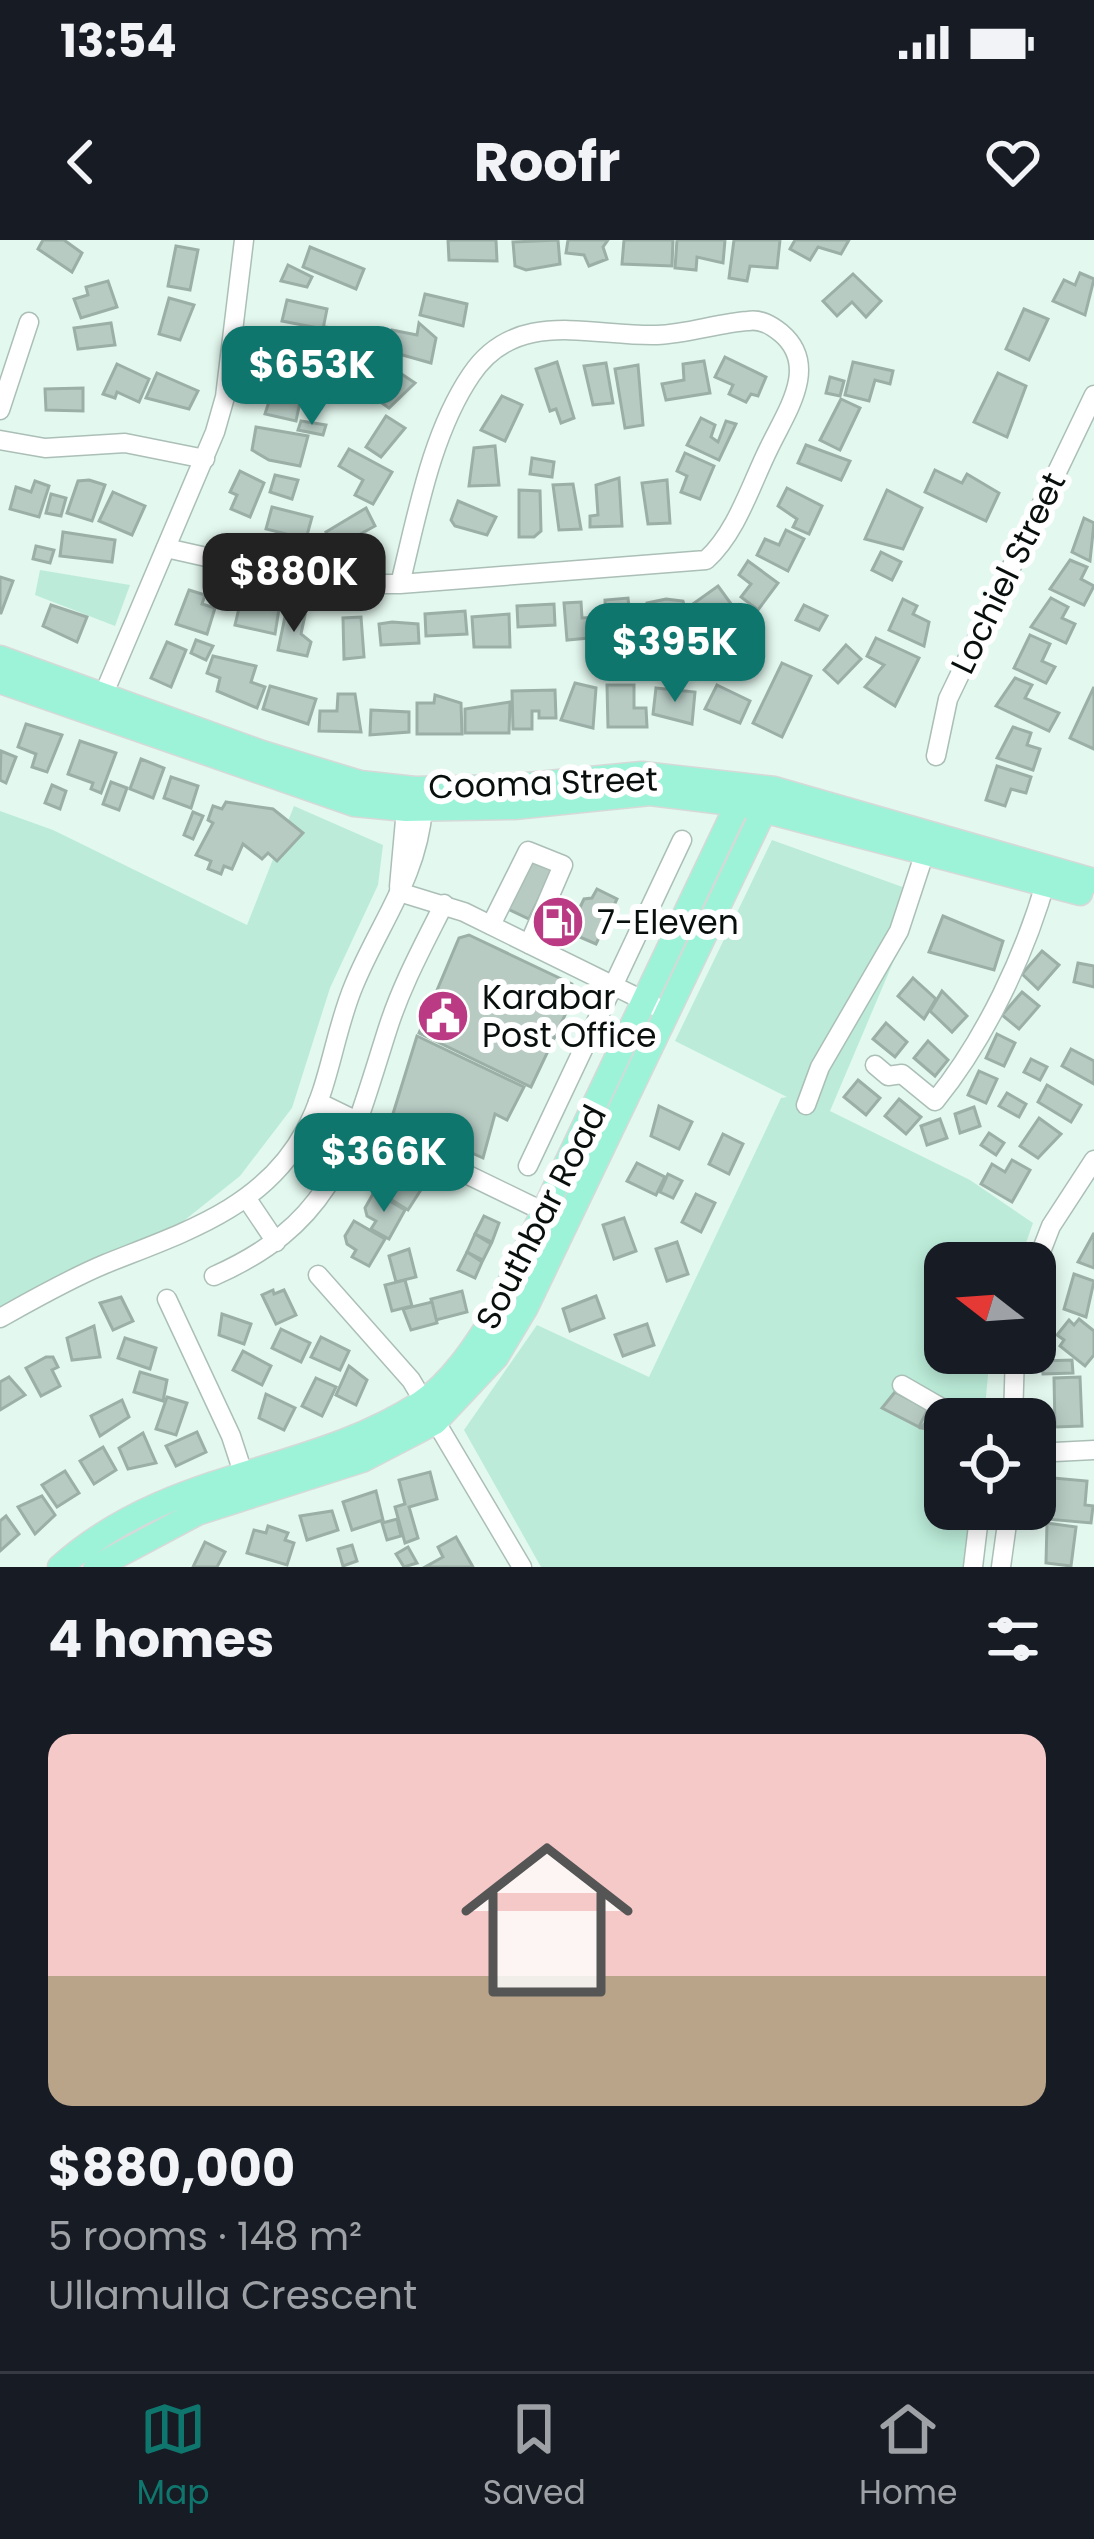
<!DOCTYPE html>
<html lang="en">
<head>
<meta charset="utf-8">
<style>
  body { margin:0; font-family:Poppins,sans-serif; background:#20242c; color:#f1f3f6; height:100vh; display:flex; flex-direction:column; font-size:45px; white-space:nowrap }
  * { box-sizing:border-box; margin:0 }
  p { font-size:39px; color:#9ea1a6 }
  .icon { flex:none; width:66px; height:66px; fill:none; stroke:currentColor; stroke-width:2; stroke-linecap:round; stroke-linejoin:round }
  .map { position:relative; height:1327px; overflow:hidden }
  .details { display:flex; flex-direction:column; background:#171b24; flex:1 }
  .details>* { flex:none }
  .needle { width:78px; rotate:287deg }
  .buttons { position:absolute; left:924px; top:1002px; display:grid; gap:24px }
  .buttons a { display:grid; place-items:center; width:132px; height:132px; border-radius:24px; background:#171b24; box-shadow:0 6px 18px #0003; font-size:60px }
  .price { position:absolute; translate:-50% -102px; padding:0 27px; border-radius:24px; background:#0f766e; color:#fff; font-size:39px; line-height:78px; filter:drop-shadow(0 3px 6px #0008) }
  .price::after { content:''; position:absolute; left:50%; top:72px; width:36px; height:27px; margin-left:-18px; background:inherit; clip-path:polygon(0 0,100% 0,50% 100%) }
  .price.selected { background:#222; color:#fff }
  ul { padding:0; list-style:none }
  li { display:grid; align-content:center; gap:24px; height:636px; padding:0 48px }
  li+li { border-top:3px solid #363941 }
  li span { display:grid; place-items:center; height:372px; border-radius:24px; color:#555 }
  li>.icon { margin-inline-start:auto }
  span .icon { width:216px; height:216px; fill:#fffc; stroke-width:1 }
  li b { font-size:51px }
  h2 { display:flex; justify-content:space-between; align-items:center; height:144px; padding:0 48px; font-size:51px }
  .status { display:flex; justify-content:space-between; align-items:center; height:84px; padding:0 60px; background:#171b24; direction:ltr }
  .status svg { height:33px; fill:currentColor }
  header { display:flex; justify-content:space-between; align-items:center; height:156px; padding:0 48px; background:#171b24; font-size:54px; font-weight:700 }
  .dock { display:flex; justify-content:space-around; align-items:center; height:168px; border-top:3px solid #363941; background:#171b24; font-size:33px; color:#9ea1a6 }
  .dock a { display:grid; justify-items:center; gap:6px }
  .dock .selected { color:#0f766e }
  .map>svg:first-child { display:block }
</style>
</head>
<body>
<div class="status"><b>13:54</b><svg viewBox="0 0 49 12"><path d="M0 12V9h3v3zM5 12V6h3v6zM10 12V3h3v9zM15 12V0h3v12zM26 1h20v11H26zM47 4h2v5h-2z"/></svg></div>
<header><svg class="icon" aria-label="back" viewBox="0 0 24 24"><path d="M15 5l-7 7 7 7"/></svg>Roofr<svg class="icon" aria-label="heart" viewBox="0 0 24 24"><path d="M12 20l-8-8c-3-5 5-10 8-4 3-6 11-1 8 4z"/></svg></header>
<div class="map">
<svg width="1094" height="1327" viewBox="0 0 1094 1327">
  <rect width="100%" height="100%" fill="#e3f8ef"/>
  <g fill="#bcecd9">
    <path d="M40,330L130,345L115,386L35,355Z"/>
    <path d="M294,566L383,605L378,645L330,748L292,868L240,936L151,1007L0,1075V571L53,590L247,685Z"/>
    <path d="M772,600L922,654L830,871L970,940L1033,983L1019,1023H945V1113H990L984,1179H945V1269H987L979,1327H541L464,1190L537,1085L649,1137L781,858L787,857L675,801Z"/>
  </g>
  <g fill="#b7cbc3" stroke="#9bafa7" stroke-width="3">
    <path d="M43,0H64L82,13L72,32L38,9Z"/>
    <path d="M448,0H496L497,21L449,20Z"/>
    <path d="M558,0L560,24L526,30L515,26L513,2Z"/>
    <path d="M568,0H608L603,7L607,19L589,26L584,15L566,13Z"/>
    <path d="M624,0H673L672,26L622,24Z"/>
    <path d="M677,0H725L723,23L697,17L696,30L675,28Z"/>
    <path d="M734,0H780L777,28L750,26L747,41L729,38Z"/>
    <path d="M795,0H849L841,14L818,7L810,20L790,9Z"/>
    <path d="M176,6L198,10L190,50L168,46Z"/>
    <path d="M310,7L364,29L356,49L303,27Z"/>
    <path d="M288,25L312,37L307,47L281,41Z"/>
    <path d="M1080,33L1094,39L1085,75L1053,61L1064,40L1075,45Z"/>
    <path d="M853,34L881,61L866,77L852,62L837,76L823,61Z"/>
    <path d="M108,41L117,67L81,78L74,59L88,55L86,47Z"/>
    <path d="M425,54L467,64L463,86L420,75Z"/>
    <path d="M169,58L194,65L180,100L159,94Z"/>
    <path d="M287,60L327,69L323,89L282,81Z"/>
    <path d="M1024,69L1048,79L1029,120L1006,109Z"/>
    <path d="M111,83L115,105L78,109L74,88Z"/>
    <path d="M419,83L436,98L431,123L388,111L392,90L417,95Z"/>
    <path d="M325,87L344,90L341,103L322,98Z"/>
    <path d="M279,93L303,98L294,135L274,130Z"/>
    <path d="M725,117L766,137L758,156L751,154L746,162L729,154L733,145L715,137Z"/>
    <path d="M382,121L415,143L389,168L372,156L383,140L373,134Z"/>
    <path d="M704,121L710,153L666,160L662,144L684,140L683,124Z"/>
    <path d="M557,122L574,178L561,183L556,169L550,171L536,129Z"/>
    <path d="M853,122L893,131L890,144L875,140L869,161L845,155Z"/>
    <path d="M606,123L613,163L593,165L584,126Z"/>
    <path d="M117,124L149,139L139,162L117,152L115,158L103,154Z"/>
    <path d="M638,125L643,185L625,188L615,129Z"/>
    <path d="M157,133L198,151L189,169L146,158Z"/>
    <path d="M998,133L1026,146L1007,197L974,182Z"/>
    <path d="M830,137L844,141L840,156L826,153Z"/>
    <path d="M275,143L303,147L296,181L265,174Z"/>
    <path d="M83,148V171L46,170L45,149Z"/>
    <path d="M502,156L522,165L505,201L481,190Z"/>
    <path d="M841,159L860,168L840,210L820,200Z"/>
    <path d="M386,176L405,188L381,217L366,207Z"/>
    <path d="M701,178L715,185L711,197L718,202L726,181L736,184L719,220L687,205Z"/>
    <path d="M301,181L326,185L323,195L298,190Z"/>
    <path d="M256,187L308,196L300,226L269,220L252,210Z"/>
    <path d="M806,205L850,221L841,240L798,223Z"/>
    <path d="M495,206L499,245L469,246L474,208Z"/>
    <path d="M349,209L392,232L373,264L355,255L363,240L339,226Z"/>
    <path d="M685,213L714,226L700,259L681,252L687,236L677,231Z"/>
    <path d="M532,218L554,222L552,237L530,234Z"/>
    <path d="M935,230L962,243L967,234L999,253L986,281L925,252Z"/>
    <path d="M240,231L264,243L250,277L231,269L237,255L230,252Z"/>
    <path d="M275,235L298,240L292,259L270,252Z"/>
    <path d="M619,238L622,286L590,287V276L598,275L596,245Z"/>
    <path d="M89,240L105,245L92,281L67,273L78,241Z"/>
    <path d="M667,240L670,283L648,284L642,243Z"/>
    <path d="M35,241L49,246L39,277L10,269L16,247L31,252Z"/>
    <path d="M573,244L581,289L559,290L553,245Z"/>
    <path d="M787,248L822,266L809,294L793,287L797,279L778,266Z"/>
    <path d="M519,250L540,251L541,291L534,297H519Z"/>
    <path d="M887,250L922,268L903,309L865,299Z"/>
    <path d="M113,252L145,266L132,295L99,281Z"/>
    <path d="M51,254L66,258L61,276L46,273Z"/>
    <path d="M458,261L496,277L487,295L455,286L451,280Z"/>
    <path d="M272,267L312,277L306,299L266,289Z"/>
    <path d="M366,268L375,286L335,308L326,292Z"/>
    <path d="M1084,278L1094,283L1090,321L1072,312Z"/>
    <path d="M786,290L804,299L788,331L757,315L765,299L779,305Z"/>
    <path d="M63,292L115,300L112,322L60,316Z"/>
    <path d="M36,306L54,310L50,323L33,319Z"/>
    <path d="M881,312L901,322L892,340L872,330Z"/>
    <path d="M1070,320L1087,327L1081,339L1094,346L1084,365L1050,349Z"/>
    <path d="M748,321L778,343L758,370L741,357L751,344L739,335Z"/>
    <path d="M0,337L13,341L1,373H0Z"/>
    <path d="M718,346L761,405L749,412L741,400L733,405L710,374L700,380L690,366Z"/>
    <path d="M189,350L205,355L202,364L215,368L207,394L176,384Z"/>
    <path d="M628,358L632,397L607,399L605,360Z"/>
    <path d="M1051,358L1068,367L1062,378L1075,384L1066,403L1031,387Z"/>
    <path d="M666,359L683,361L693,396L678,400L673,384L648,386L647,363Z"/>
    <path d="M903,359L917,366L913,374L929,382L924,406L889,390Z"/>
    <path d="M581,362L582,378L598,377L601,397L567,400L564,363Z"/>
    <path d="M240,364L279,369L275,394L235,385Z"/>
    <path d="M554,364L555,385L518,387L517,366Z"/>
    <path d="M51,365L87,377L77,402L43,386Z"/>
    <path d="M804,365L827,376L819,390L796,380Z"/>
    <path d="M465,371L467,394L426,396L425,374Z"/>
    <path d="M286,372L305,375L301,394L311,402L307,416L278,410Z"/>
    <path d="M509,374L510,407H474L472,377Z"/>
    <path d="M361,377L364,417L344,419L343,378Z"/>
    <path d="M392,382L418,384L419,403L381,405L379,384Z"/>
    <path d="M1030,395L1050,404L1042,421L1055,427L1046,443L1014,428Z"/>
    <path d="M876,398L919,418L895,466L865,447L884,425L867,416Z"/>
    <path d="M642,399L643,419H623L622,401Z"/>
    <path d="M196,400L213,406L206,420L191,413Z"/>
    <path d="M167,402L186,410L171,447L151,438Z"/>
    <path d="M846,405L861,419L838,443L824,430Z"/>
    <path d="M213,416L256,426L251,442L265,447L257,468L217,451L220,438L207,433Z"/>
    <path d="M782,423L811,436L782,497L753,483Z"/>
    <path d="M1015,438L1032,445L1025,458L1059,473L1049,491L996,466Z"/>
    <path d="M575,443L596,448L593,488L561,480Z"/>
    <path d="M607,445H634V468H646L647,487H608Z"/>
    <path d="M717,445L750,461L740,483L705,469Z"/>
    <path d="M270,446L316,459L308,484L263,469Z"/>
    <path d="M1094,447V509L1070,498Z"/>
    <path d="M656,448L695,452L692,484L653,474Z"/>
    <path d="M555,450L556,478H539V471H532V489H513L512,451Z"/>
    <path d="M338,454H355L361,492L319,491L320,471H337Z"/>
    <path d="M435,455L461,463L462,494H417V463H434Z"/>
    <path d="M510,462L509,493H465V469Z"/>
    <path d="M371,470L409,472V492L370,495Z"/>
    <path d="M26,484L62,495L47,532L32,527L36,514L18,507Z"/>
    <path d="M1013,487L1031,493L1027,505L1040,509L1033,530L997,518Z"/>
    <path d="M80,501L116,513L101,553L91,549L93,543L68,534Z"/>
    <path d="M1,511L16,517L6,543L0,540Z"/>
    <path d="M141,519L164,528L153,558L130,549Z"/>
    <path d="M997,526L1031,537L1026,553L1011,549L1005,566L986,560Z"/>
    <path d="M171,537L198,546L191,568L164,558Z"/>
    <path d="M111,542L127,548L119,570L103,564Z"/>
    <path d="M52,545L66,551L60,569L45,563Z"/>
    <path d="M226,562L273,569L303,593L277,621L268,613L262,619L243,604L232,629L224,626L221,634L208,629L211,621L196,615L213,583L208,580L213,566L222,569Z"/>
    <path d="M193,572L203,576L193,599L184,595Z"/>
    <path d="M533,617L554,628L529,679L508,669Z"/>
    <path d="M597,649L617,659L596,704L568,692L584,659L592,658Z"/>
    <path d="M943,676L1003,701L994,730L929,712Z"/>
    <path d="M469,695L572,744L575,754L531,847L419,793L459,698Z"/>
    <path d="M1042,711L1059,725L1038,749L1022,734Z"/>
    <path d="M1078,723L1094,726V747L1074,742Z"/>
    <path d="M913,738L936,759L924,779L898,756Z"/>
    <path d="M942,751L967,776L952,792L930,771Z"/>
    <path d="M1022,752L1039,766L1019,789L1002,775Z"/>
    <path d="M886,783L907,802L895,817L873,799Z"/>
    <path d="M997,794L1015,803L1004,826L986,818Z"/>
    <path d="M417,796L524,847L507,880L495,874L483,918L392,877Z"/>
    <path d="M928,801L948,820L935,836L914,818Z"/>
    <path d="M1071,809L1094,821V844L1062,826Z"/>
    <path d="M1031,819L1047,827L1040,840L1024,832Z"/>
    <path d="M979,831L997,839L986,863L968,855Z"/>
    <path d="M858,840L880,858L866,875L844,857Z"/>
    <path d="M1047,845L1081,865L1071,882L1038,862Z"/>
    <path d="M1007,853L1026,864L1019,877L999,866Z"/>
    <path d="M899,859L921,877L906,894L885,876Z"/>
    <path d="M659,866L692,882L679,909L651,896Z"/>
    <path d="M974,867L980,886L960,893L955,874Z"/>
    <path d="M1039,878L1061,894L1038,918L1020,906Z"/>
    <path d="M940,879L947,898L927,905L921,886Z"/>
    <path d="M989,893L1004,903L996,915L981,905Z"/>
    <path d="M723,894L743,904L729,934L709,924Z"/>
    <path d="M1012,920L1030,930L1012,962L981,944L992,924L1005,932Z"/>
    <path d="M637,923L665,937L656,955L627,941Z"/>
    <path d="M391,932L422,948L408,970L379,952Z"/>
    <path d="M668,934L682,941L673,958L660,952Z"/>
    <path d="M374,952L405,970L389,999L371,989L376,981L367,976L365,968Z"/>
    <path d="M696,954L715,963L701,992L682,982Z"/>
    <path d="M484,976L499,983L492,1002L475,994Z"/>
    <path d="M624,978L636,1011L614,1019L603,985Z"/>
    <path d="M354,981L385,999L369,1026L352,1017L356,1010L347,1004L345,996Z"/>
    <path d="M1094,993V1028L1078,1022Z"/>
    <path d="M475,994L491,1004L483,1020L467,1012Z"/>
    <path d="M677,1002L688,1034L667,1041L656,1009Z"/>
    <path d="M409,1009L416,1037L396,1042L389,1016Z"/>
    <path d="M467,1012L482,1022L475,1038L458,1030Z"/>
    <path d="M1074,1034L1094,1041L1086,1077L1064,1069Z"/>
    <path d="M405,1040L412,1066L392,1071L385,1045Z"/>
    <path d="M273,1050L274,1054L284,1050L296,1075L276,1084L262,1055Z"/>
    <path d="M462,1051L467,1072L436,1080L431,1059Z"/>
    <path d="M596,1056L604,1078L570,1091L563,1069Z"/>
    <path d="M121,1057L133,1081L113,1090L100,1063Z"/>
    <path d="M432,1062L437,1083L411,1090L403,1069Z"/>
    <path d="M222,1074L251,1084L244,1104L219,1095Z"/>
    <path d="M1079,1079L1094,1091V1115L1085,1126L1060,1106L1064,1100L1057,1095L1069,1080L1074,1085Z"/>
    <path d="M647,1084L654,1105L623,1116L615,1095Z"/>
    <path d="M94,1086L100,1117L72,1120L67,1098Z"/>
    <path d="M281,1089L310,1103L301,1122L272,1108Z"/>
    <path d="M321,1097L349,1111L340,1130L311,1117Z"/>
    <path d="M125,1098L156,1108L150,1129L118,1118Z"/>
    <path d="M243,1111L271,1126L262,1145L233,1130Z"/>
    <path d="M46,1117H53L58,1127L52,1130L60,1146L41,1156L26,1128Z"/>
    <path d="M1072,1120L1073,1133L1043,1134L1042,1121Z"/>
    <path d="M349,1126L367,1140L356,1165L336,1155Z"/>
    <path d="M140,1132L167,1140L163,1161L134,1152Z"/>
    <path d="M9,1137L25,1155L0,1170V1142Z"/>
    <path d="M1080,1137L1082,1186L1055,1187L1054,1138Z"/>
    <path d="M316,1138L336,1147L322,1176L302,1166Z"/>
    <path d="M895,1152L928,1169L919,1187L882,1168Z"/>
    <path d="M266,1154L295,1168L284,1190L259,1178Z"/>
    <path d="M167,1157L187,1163L176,1195L156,1189Z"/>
    <path d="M122,1160L129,1177L100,1196L91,1176Z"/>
    <path d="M932,1175L945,1181V1192L921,1188Z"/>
    <path d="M197,1192L206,1212L176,1226L166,1206Z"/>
    <path d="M143,1193L156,1223L128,1229L119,1208Z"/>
    <path d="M103,1207L116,1230L94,1244L80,1221Z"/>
    <path d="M65,1231L79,1253L57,1267L42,1245Z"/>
    <path d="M430,1232L437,1259L409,1267L418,1298L405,1303L395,1267L405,1264L399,1240Z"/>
    <path d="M1053,1238L1087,1241L1085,1265L1093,1266L1091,1283L1046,1279Z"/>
    <path d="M376,1251L383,1280L352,1290L343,1262Z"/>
    <path d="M42,1256L55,1275L35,1294L18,1267Z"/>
    <path d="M332,1271L338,1290L307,1300L300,1276Z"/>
    <path d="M6,1276L19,1294L0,1311V1281Z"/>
    <path d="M397,1279L401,1296L387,1300L382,1283Z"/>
    <path d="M1047,1283L1076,1287L1071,1326L1046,1323Z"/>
    <path d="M268,1286L288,1293L285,1300L294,1303L287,1325L247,1313L254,1290L266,1293Z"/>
    <path d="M456,1297L473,1327H425L443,1317L438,1307Z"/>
    <path d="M205,1302L225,1312L217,1327H193Z"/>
    <path d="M352,1305L357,1321L343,1326L338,1309Z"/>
    <path d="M408,1307L417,1323L404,1327L396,1314Z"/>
  </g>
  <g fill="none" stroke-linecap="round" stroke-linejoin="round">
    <g stroke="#abbfb7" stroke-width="21">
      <g id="minor">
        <path d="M0,170L29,82"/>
        <path d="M0,200L45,208L125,203L205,219"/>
        <path d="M166,308L327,344H400L706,320C737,292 751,244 769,208C786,172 820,126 781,93C771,85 761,79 748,81C718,83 688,94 657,95C592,97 516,67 471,135C431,194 417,276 400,344"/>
        <path d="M99,465L215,192L225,157L244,0"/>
        <path d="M936,516L948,459L1094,155"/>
        <path d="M399,647L406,569"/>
        <path d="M399,652L464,672L669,773"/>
        <path d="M491,685L528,611L563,625L529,704"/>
        <path d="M875,825L888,836L902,834L935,861C985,800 1026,713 1047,637"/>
        <path d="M318,862L567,983"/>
        <path d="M806,865L820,827L899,691L925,612"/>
        <path d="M528,926L682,600"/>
        <path d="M247,959L276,1002"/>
        <path d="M1035,1027L1051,986L1094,920"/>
        <path d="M318,1035L411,1140L522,1327"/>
        <path d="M214,1036C336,982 350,907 387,791C401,746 423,706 444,664"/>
        <path d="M167,1059L231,1196L247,1245"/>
        <path d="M0,1078C34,1059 69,1039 105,1024C182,993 263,969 305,891C330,846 334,792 354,745C380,682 417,638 423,569"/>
        <path d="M902,1145L961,1179"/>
        <path d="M1013,1179L1015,1113"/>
        <path d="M1035,1213L1094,1210"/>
        <path d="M973,1327L980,1269"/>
        <path d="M1001,1327L1009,1269"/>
      </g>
    </g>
    <g stroke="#d7d9d8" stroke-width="27">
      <g id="major">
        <path d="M0,418L262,513L360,543L415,549L505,547L642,534L774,549L1094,641"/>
        <path d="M0,441L354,564L406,569L514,567L650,553L740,564L1080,653"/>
        <path d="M60,1327C171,1228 307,1237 421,1163C451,1143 474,1108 493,1078L743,553"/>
        <path d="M96,1327L197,1273L362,1220L435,1182L496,1117L526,1067L771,556"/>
      </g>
    </g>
    <use href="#minor" stroke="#fff" stroke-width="18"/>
    <use href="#major" stroke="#9df3d8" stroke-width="24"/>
  </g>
  <defs>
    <g id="fuel-disc" transform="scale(2.7)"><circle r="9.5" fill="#ba3a84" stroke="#fff"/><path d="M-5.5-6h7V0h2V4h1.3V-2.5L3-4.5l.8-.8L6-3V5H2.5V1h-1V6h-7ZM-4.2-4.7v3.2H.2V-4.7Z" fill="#fff"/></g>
    <g id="civic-disc" transform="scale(2.7)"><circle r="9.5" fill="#ba3a84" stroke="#fff"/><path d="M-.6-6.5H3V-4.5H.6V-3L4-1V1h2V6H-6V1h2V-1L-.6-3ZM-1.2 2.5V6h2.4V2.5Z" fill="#fff"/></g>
  </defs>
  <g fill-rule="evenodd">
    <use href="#fuel-disc" x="558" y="682"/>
    <use href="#civic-disc" x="443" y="776"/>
  </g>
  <g text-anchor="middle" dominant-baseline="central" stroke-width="12" stroke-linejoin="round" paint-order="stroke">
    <g font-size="33" fill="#080f0d" stroke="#fff">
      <text transform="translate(1008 333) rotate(-64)">Lochiel Street</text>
      <text transform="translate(543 543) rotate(-2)">Cooma Street</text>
      <text transform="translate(541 977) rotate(-63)">Southbar Road</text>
    </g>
    <g font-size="33" fill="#080f0d" stroke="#fff" text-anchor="start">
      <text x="597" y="682">7-Eleven</text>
      <text x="482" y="757">Karabar<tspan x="482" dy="38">Post Office</tspan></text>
    </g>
  </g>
</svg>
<div class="buttons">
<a><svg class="needle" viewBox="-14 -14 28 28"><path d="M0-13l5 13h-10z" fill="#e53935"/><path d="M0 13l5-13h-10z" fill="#9ea1a6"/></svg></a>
<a><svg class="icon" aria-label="locate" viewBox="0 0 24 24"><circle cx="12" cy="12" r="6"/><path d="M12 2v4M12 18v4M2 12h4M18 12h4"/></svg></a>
</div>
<b class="price" style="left:312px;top:188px">$653K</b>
<b class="price selected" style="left:294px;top:395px">$880K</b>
<b class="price" style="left:675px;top:465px">$395K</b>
<b class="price" style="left:384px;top:975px">$366K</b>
</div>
<section class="details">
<h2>4 homes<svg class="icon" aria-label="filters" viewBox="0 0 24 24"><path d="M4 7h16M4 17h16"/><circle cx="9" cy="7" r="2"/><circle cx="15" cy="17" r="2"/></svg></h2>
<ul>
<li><span style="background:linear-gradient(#f6c9c9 65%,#b9a48a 0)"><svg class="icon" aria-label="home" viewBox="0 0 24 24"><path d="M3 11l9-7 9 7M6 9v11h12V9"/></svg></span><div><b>$880,000</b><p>5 rooms · 148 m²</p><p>Ullamulla Crescent</p></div></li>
</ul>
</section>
<nav class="dock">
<a class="selected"><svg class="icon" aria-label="map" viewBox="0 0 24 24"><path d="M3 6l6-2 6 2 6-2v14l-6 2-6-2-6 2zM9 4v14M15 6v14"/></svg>Map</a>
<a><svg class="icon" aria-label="saved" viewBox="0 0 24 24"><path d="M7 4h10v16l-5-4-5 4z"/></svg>Saved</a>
<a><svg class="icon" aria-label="home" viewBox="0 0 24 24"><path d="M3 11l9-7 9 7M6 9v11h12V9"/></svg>Home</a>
</nav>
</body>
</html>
